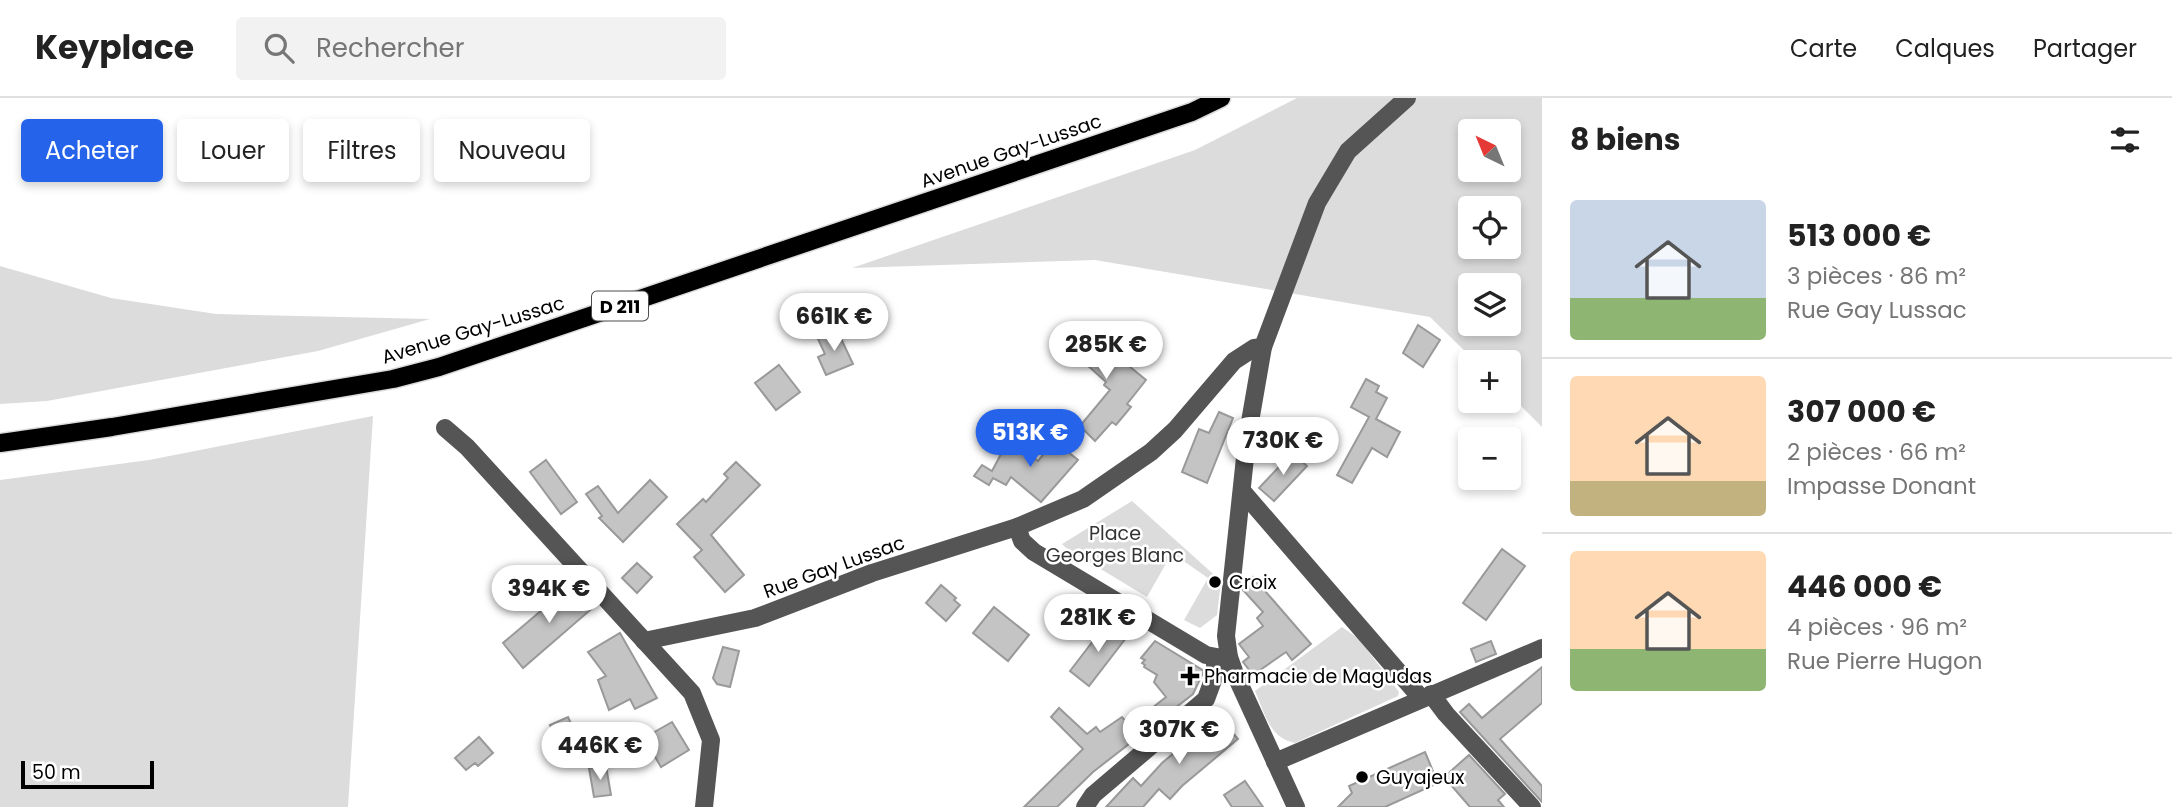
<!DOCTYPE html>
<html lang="fr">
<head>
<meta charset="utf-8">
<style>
  body { margin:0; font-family:Poppins,sans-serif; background:#f2f2f2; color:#222; height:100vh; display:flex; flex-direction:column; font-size:26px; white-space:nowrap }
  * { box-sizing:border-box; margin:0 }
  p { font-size:23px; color:#767676 }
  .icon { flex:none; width:38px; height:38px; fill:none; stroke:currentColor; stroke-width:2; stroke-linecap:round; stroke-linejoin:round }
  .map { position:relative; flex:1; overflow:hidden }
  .sheet { display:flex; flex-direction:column; background:#fff; width:630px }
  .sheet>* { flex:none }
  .top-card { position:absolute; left:21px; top:21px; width:665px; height:63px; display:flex; gap:14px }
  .needle { width:46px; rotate:317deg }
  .controls { position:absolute; left:1458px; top:21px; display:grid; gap:14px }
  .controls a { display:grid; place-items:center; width:63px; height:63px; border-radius:7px; background:#fff; box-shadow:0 4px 10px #0003; font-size:35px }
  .scale { position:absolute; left:21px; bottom:18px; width:133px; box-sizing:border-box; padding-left:7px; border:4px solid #000; border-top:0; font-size:19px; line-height:24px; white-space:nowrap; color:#000; -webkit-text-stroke:5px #fff; paint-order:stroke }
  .price { position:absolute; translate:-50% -60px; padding:0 16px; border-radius:24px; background:#fff; color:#222; font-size:23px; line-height:46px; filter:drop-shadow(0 2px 4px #0008) }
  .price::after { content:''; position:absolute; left:50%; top:42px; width:21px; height:16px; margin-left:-10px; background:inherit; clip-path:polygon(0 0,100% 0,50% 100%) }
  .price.selected { background:#2563eb; color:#fff }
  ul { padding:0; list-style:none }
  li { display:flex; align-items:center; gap:21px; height:175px; padding:0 28px }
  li+li { border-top:2px solid #e0e0e0 }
  li span { display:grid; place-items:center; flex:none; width:196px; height:140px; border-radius:7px; color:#555 }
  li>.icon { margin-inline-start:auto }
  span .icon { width:84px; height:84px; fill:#fffc; stroke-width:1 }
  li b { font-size:30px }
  h2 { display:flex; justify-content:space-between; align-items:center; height:84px; padding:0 28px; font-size:30px }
  .chip { padding:0 24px; border-radius:7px; background:#fff; box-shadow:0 4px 10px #0003; font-size:24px; line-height:63px }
  .chip.selected { background:#2563eb; color:#fff }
  header { display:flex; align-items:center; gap:42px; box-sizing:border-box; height:98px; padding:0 35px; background:#fff; border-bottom:2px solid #e0e0e0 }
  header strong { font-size:33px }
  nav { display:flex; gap:38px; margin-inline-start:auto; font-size:24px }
  .search { width:490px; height:63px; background:#f2f2f2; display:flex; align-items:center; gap:18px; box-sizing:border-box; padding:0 24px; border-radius:7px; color:#767676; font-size:26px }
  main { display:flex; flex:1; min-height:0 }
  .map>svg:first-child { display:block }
</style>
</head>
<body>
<header>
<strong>Keyplace</strong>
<div class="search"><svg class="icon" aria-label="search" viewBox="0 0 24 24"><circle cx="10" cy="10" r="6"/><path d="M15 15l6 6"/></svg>Rechercher</div>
<nav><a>Carte</a><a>Calques</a><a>Partager</a></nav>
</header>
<main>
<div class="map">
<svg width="1542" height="709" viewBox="0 0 1542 709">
  <rect width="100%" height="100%" fill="#fff"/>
  <g fill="#dcdcdc" fill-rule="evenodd">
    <path d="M1297,0H1542V329L1509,296L1508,264H1476L1430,219L1095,162L852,170L1195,52ZM1470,33H1508V72H1470ZM1470,110H1508V149H1470ZM1470,187H1508V226H1470Z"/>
    <path d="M0,168L111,200L216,216L430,221L318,253L47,303L0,306Z"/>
    <path d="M373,318L348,709H0V382L149,362Z"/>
    <path d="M1132,403L1221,483L1217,517L1200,530L1184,522L1208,480L1172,455L1147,499L1066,450L1062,446Z"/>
    <path d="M1342,529L1359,541L1399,594L1398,598L1295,645C1269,640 1265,615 1255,593Z"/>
  </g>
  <g fill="#c4c4c4" stroke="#999" stroke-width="2">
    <path d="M1079,227L1146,282L1127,306L1131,309L1116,327L1112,324L1095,343L1080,328L1110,292L1104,287L1106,284L1065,247Z"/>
    <path d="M1418,227L1440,242L1423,269L1403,255Z"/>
    <path d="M837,232L853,266L826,277L818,259L825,256L818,241Z"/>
    <path d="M779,267L800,294L776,312L755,285Z"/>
    <path d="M1366,281L1379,288L1376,294L1387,300L1376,321L1400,334L1387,359L1372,350L1352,385L1337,377L1369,319L1351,309Z"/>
    <path d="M1053,314L1068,326L1056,340L1041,328L1044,325L1043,323Z"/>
    <path d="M1219,314L1233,320L1207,385L1182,374L1199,331L1209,335Z"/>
    <path d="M1009,341L1038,363L1054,343L1078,362L1041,404L1011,379L1006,387L993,380L989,387L974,378L982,367L992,373Z"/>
    <path d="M1292,355L1307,368L1274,403L1259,390Z"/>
    <path d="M546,362L577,404L561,416L530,374Z"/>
    <path d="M736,364L760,387L711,437L744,477L725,494L694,459L702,452L677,426L703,401L706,404L728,380L724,376Z"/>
    <path d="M650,382L667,399L623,444L599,420L602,418L586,396L598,388L618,415Z"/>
    <path d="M1502,451L1525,468L1486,522L1463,505Z"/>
    <path d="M637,465L652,479L637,495L622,480Z"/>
    <path d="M1253,479L1311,546L1292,562L1286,554L1253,577L1243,564L1249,559L1239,546L1263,528L1257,520L1263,514L1242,491Z"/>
    <path d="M575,484L596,507L523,570L503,545Z"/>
    <path d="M941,487L956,500L954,502L960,507L946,523L926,505Z"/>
    <path d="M994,509L1029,537L1008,563L973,535Z"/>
    <path d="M1107,525L1126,540L1089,588L1070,573Z"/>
    <path d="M620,535L657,600L635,611L630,601L609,612L598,582L606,578L588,554Z"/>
    <path d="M1155,543L1204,573L1193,596L1093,674L1057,709H1024L1083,651L1051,619L1059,610L1087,636L1096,629L1100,634L1122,619L1128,626L1138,621L1166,599L1154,584L1157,577L1144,569L1145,567L1142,565L1145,562L1141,560Z"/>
    <path d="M1491,543L1496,556L1476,564L1471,551Z"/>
    <path d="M723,549L739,553L730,589L717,586L713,580Z"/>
    <path d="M1542,569V605L1500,641L1542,688V704L1460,614L1469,606L1482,620Z"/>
    <path d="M1218,618L1238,641L1182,688L1170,701L1159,691L1143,709H1106L1133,680L1141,688L1162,665Z"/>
    <path d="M568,619L574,632L556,640L550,627Z"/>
    <path d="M672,624L689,652L661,669L644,640Z"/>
    <path d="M479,639L493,655L478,668L475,665L466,672L455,660Z"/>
    <path d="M1425,654L1438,685L1385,709H1338L1352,695L1349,688Z"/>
    <path d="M1469,657L1505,696L1498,702L1504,709H1470L1444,679Z"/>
    <path d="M606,668L611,697L594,699L589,670Z"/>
    <path d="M1245,683L1263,709H1232L1224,697Z"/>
  </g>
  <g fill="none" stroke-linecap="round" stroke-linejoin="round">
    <g stroke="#dbdbdb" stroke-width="21">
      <path id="major" d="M0,345L112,329L393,281L439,269L1192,14L1221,0"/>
    </g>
    <g stroke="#555" stroke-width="18">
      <path d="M445,330L467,349L692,595L711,642L704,709"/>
      <path d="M1242,393L1421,600"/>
      <path d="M1017,429L1022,443L1034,454L1206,557L1222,560L1229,559"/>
      <path d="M644,543L755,520L872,475L1017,429L1083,401L1151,354L1175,332L1234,263L1254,250L1263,249"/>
      <path d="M1431,596L1446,616L1532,709"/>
      <path d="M1275,664L1542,550"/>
      <path d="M1085,709L1093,697L1206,601L1216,574L1214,559"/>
      <path d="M1296,709L1235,576L1229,559L1226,538L1247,341L1263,249L1317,105L1348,53L1407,0"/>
    </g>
    <use href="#major" stroke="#000" stroke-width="18"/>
  </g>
  <g fill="#000" stroke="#fff" stroke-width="2.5">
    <circle cx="1215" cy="484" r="7"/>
    <path d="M1186.5 567.5h7v7h7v7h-7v7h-7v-7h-7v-7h7z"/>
    <circle cx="1362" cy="679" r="7"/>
  </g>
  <g text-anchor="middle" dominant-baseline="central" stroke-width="5" stroke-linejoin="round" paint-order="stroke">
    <rect fill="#fff" stroke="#4c4c4c" stroke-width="2" x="592" y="193.5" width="56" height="29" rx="5"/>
    <g font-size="18" font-weight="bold" fill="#000">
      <text x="620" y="208">D 211</text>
    </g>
    <g font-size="19" fill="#000" stroke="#fff">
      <text transform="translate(1011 53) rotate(-19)">Avenue Gay-Lussac</text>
      <text transform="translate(473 232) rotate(-17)">Avenue Gay-Lussac</text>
      <text transform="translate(834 469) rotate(-20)">Rue Gay Lussac</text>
    </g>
    <g font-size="19" fill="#333" stroke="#fff">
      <text x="1115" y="435">Place<tspan x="1115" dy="22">Georges Blanc</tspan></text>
    </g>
    <g font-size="19" fill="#000" stroke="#fff" text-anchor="start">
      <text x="1229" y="484">Croix</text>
      <text x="1204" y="578">Pharmacie de Magudas</text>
      <text x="1376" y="679">Guyajeux</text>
    </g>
  </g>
</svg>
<div class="controls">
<a><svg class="needle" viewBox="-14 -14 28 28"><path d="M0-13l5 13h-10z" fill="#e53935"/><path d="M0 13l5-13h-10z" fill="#767676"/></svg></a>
<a><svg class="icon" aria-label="locate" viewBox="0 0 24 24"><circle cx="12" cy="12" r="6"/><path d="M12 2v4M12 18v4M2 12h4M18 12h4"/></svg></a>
<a><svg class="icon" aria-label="layers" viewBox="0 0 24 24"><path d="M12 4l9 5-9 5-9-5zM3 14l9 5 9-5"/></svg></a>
<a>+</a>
<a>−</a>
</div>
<div class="scale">50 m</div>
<b class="price" style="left:834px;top:255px">661K €</b>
<b class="price" style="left:1106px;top:283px">285K €</b>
<b class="price selected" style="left:1030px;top:371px">513K €</b>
<b class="price" style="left:1283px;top:379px">730K €</b>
<b class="price" style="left:549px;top:527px">394K €</b>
<b class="price" style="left:1098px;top:556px">281K €</b>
<b class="price" style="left:1179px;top:668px">307K €</b>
<b class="price" style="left:600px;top:684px">446K €</b>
<div class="top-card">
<a class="chip selected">Acheter</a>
<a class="chip">Louer</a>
<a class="chip">Filtres</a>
<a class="chip">Nouveau</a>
</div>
</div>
<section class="sheet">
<h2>8 biens<svg class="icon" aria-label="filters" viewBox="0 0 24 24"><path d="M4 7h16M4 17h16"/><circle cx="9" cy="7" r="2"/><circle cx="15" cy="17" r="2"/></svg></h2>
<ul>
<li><span style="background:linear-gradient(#c9d6e8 70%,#8fb573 0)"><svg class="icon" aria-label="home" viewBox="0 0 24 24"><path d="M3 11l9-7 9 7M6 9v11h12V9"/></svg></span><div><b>513 000 €</b><p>3 pièces · 86 m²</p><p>Rue Gay Lussac</p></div></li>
<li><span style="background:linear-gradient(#ffd9b3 75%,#c2b280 0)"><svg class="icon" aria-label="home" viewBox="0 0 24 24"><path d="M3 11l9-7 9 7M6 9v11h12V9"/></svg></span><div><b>307 000 €</b><p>2 pièces · 66 m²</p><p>Impasse Donant</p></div></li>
<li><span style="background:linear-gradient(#ffd9b3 70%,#8fb573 0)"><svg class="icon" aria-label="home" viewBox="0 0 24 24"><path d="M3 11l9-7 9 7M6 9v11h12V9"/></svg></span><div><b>446 000 €</b><p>4 pièces · 96 m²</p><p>Rue Pierre Hugon</p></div></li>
</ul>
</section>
</main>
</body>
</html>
